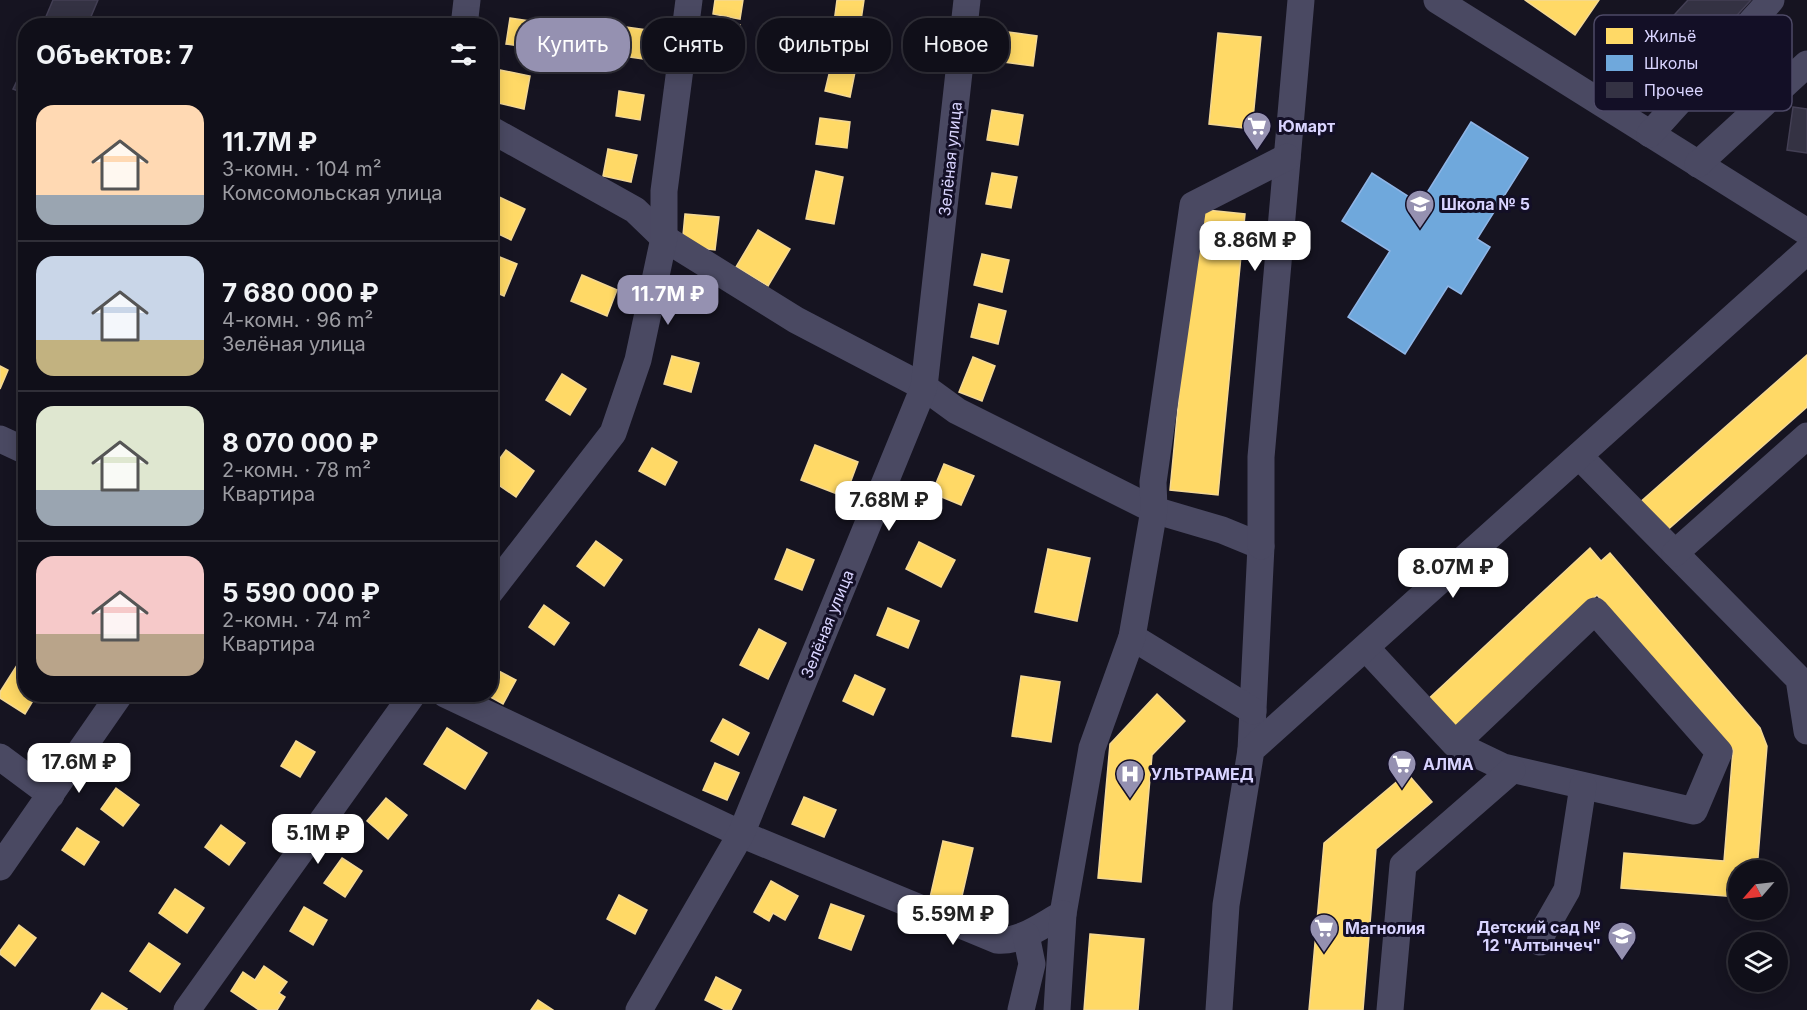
<!DOCTYPE html>
<html lang="ru">
<head>
<meta charset="utf-8">
<style>
  body { margin:0; font-family:Inter,sans-serif; background:#191822; color:#f1f3f6; height:100vh; display:flex; flex-direction:column; font-size:22px; white-space:nowrap }
  * { box-sizing:border-box; margin:0 }
  p { font-size:20px; color:#9c9ca2 }
  .icon { flex:none; width:33px; height:33px; fill:none; stroke:currentColor; stroke-width:2; stroke-linecap:round; stroke-linejoin:round }
  .map { position:relative; flex:1; overflow:hidden }
  .sheet { position:absolute; left:18px; top:18px; width:480px; height:684px; display:flex; flex-direction:column; background:#100f19; border-radius:24px; box-shadow:0 3px 15px #0003,0 0 0 2px #302f38 }
  .sheet>* { flex:none }
  .top-card { position:absolute; left:516px; top:18px; width:570px; height:54px; display:flex; gap:12px }
  .needle { width:39px; rotate:242deg }
  .fabs { position:absolute; left:1728px; top:860px; display:grid; gap:12px }
  .fabs a { display:grid; place-items:center; width:60px; height:60px; border-radius:50%; background:#100f19; box-shadow:0 3px 15px #0003,0 0 0 2px #302f38; font-size:30px }
  .price { position:absolute; translate:-50% -51px; padding:0 14px; border-radius:12px; background:#fff; color:#222; font-size:20px; line-height:39px; filter:drop-shadow(0 2px 3px #0008) }
  .price::after { content:''; position:absolute; left:50%; top:36px; width:18px; height:14px; margin-left:-9px; background:inherit; clip-path:polygon(0 0,100% 0,50% 100%) }
  .price.selected { background:#9591b1; color:#fff }
  ul { padding:0; list-style:none }
  li { display:flex; align-items:center; gap:18px; height:150px; padding:0 18px }
  li+li { border-top:2px solid #302f38 }
  li span { display:grid; place-items:center; flex:none; width:168px; height:120px; border-radius:18px; color:#555 }
  li>.icon { margin-inline-start:auto }
  span .icon { width:72px; height:72px; fill:#fffc; stroke-width:1 }
  li b { font-size:26px }
  h2 { display:flex; justify-content:space-between; align-items:center; height:72px; padding:0 18px; font-size:26px }
  .pill { padding:0 21px; border-radius:24px; background:#100f19; box-shadow:0 3px 15px #0003,0 0 0 2px #302f38; font-size:21px; line-height:54px }
  .pill.selected { background:#9591b1; color:#fff }
  .map>svg:first-child { display:block }
</style>
</head>
<body>
<div class="map">
<svg width="1807" height="1010" viewBox="0 0 1807 1010">
  <rect width="100%" height="100%" fill="#161421"/>
  <g fill="#ffd966" stroke="#f4d894" stroke-width="1.5">
    <path d="M715,0H743L740,19L713,14Z"/>
    <path d="M837,0H864L859,34L833,30Z"/>
    <path d="M1525,0H1599L1575,35Z"/>
    <path d="M510,18L536,22L532,48L506,44Z"/>
    <path d="M710,21L740,25L735,66L705,62Z"/>
    <path d="M626,27L654,31L650,60L623,56Z"/>
    <path d="M1008,32L1037,36L1033,66L1004,62Z"/>
    <path d="M1218,33L1261,37L1252,129L1209,124Z"/>
    <path d="M831,66L855,72L850,97L825,91Z"/>
    <path d="M500,70L530,76L524,109L494,102Z"/>
    <path d="M619,91L644,95L640,120L616,116Z"/>
    <path d="M992,110L1023,115L1018,145L987,140Z"/>
    <path d="M820,118L850,122L847,148L816,144Z"/>
    <path d="M608,149L637,155L631,182L603,176Z"/>
    <path d="M816,171L843,177L834,224L806,219Z"/>
    <path d="M992,173L1017,177L1011,208L986,204Z"/>
    <path d="M497,196L525,209L511,240L490,230V211Z"/>
    <path d="M1197,209L1245,214L1218,495L1170,490Z"/>
    <path d="M685,214L719,217L715,250L682,246Z"/>
    <path d="M758,230L790,249L768,286L736,267Z"/>
    <path d="M490,253L517,264L504,296L490,290Z"/>
    <path d="M982,254L1009,260L1002,292L974,285Z"/>
    <path d="M582,275L617,290L607,316L571,301Z"/>
    <path d="M979,304L1006,311L998,344L971,337Z"/>
    <path d="M1807,355V407L1664,533L1638,504Z"/>
    <path d="M672,356L699,363L691,392L664,384Z"/>
    <path d="M973,357L995,366L982,401L959,392Z"/>
    <path d="M0,366L8,370L0,389Z"/>
    <path d="M562,374L586,389L570,415L546,400Z"/>
    <path d="M815,445L858,462L845,497L801,480Z"/>
    <path d="M652,448L677,462L665,485L639,471Z"/>
    <path d="M506,450L534,471L516,497L490,479V472Z"/>
    <path d="M944,464L974,476L961,505L932,493Z"/>
    <path d="M596,541L622,560L604,586L577,566Z"/>
    <path d="M919,542L955,560L941,587L906,569Z"/>
    <path d="M1590,548L1601,561L1610,553L1760,728L1767,746L1757,870H1738V897L1621,888L1624,853L1724,861L1733,750L1597,595L1451,732L1424,703Z"/>
    <path d="M787,549L814,560L802,590L775,579Z"/>
    <path d="M1048,549L1090,558L1077,621L1035,612Z"/>
    <path d="M544,605L569,623L554,645L529,627Z"/>
    <path d="M888,608L919,621L908,648L877,635Z"/>
    <path d="M759,629L786,643L768,679L740,665Z"/>
    <path d="M26,651V694H37L25,714L0,698V692Z"/>
    <path d="M491,667L516,680L503,704L485,694H490Z"/>
    <path d="M855,675L885,689L873,715L843,701Z"/>
    <path d="M1021,676L1060,682L1051,742L1012,736Z"/>
    <path d="M1157,694L1185,721L1152,755L1141,882L1098,878L1110,744Z"/>
    <path d="M723,719L749,733L738,755L711,741Z"/>
    <path d="M447,728L487,753L465,789L424,764Z"/>
    <path d="M296,741L315,752L300,777L281,766Z"/>
    <path d="M715,763L739,773L727,800L703,790Z"/>
    <path d="M1407,773L1432,802L1376,849L1363,1010H1309L1324,843Z"/>
    <path d="M116,788L139,805L123,826L101,809Z"/>
    <path d="M804,797L836,810L824,837L792,824Z"/>
    <path d="M386,798L407,815L388,839L367,821Z"/>
    <path d="M221,825L245,843L229,865L205,847Z"/>
    <path d="M77,828L99,842L84,865L62,850Z"/>
    <path d="M943,841L973,848L959,909L929,902Z"/>
    <path d="M342,858L362,871L345,897L324,883Z"/>
    <path d="M771,881L798,896L785,920L773,913L769,921L754,912Z"/>
    <path d="M175,889L204,908L187,933L159,913Z"/>
    <path d="M619,895L647,910L635,934L607,919Z"/>
    <path d="M831,904L864,916L851,950L819,938Z"/>
    <path d="M304,907L327,920L313,945L290,931Z"/>
    <path d="M19,925L36,938L15,966L0,954V951Z"/>
    <path d="M1090,934L1144,939L1138,1010H1084Z"/>
    <path d="M149,943L180,964L160,992L130,971Z"/>
    <path d="M264,966L287,982L279,993L285,997L277,1010H259L231,991L243,972L255,980Z"/>
    <path d="M716,977L741,990L731,1010H725L705,1000Z"/>
    <path d="M102,993L127,1009L126,1010H91Z"/>
    <path d="M538,1000L553,1010H531Z"/>
  </g>
  <path fill="#6fa8dc" stroke="#8fb5e6" stroke-width="1.5" d="M1471,122L1528,158L1477,239L1490,247L1461,294L1448,286L1405,354L1348,317L1390,251L1342,221L1372,173L1420,204Z"/>
  <g fill="#343243" stroke="#433f54" stroke-width="1.5">
    <path d="M53,0H98L87,26H42Z"/>
    <path d="M1688,0H1751L1676,82L1642,50Z"/>
    <path d="M26,62V94L13,89Z"/>
    <path d="M1793,107L1807,109V153L1787,150Z"/>
  </g>
  <g fill="none" stroke-linecap="round" stroke-linejoin="round">
    <g stroke="#4a4962" stroke-width="27">
      <path d="M1437,0L1807,232"/>
      <path d="M464,26L467,0"/>
      <path d="M490,129L635,210L664,238L796,320L924,387L957,411L1154,510L1222,530L1261,546L1251,750"/>
      <path d="M1650,134L1771,0"/>
      <path d="M1698,164L1807,64"/>
      <path d="M0,439L26,451"/>
      <path d="M1579,456L1799,679L1807,731"/>
      <path d="M1261,546V457L1301,0"/>
      <path d="M1675,553L1807,436"/>
      <path d="M490,592L613,433L638,360L664,238V191L689,0"/>
      <path d="M1132,637L1253,711"/>
      <path d="M1366,648L1455,744L1595,611L1719,752L1694,811L1503,767L1455,744"/>
      <path d="M445,694L741,834L997,940C1022,942 1042,925 1063,914L1092,748L1132,637L1154,510L1153,482L1193,205L1287,157"/>
      <path d="M0,757L51,795"/>
      <path d="M0,867L120,694"/>
      <path d="M1540,942L1543,932L1567,890L1583,786"/>
      <path d="M187,1010L413,694"/>
      <path d="M639,1010L741,834L924,387L967,0"/>
      <path d="M1021,1010L1032,964L1026,935"/>
      <path d="M1057,1010L1063,914"/>
      <path d="M1219,1010L1226,905L1251,750L1807,251"/>
      <path d="M1390,1010L1403,865L1512,770"/>
    </g>
  </g>
  <defs>
    <g id="supermarket-pin" transform="scale(1.5)"><path d="M0 17L-7.5 6A9.5 9.5 0 1 1 7.5 6Z" fill="#9591b1" stroke="#130f26"/><path d="M-6-5.5h2.5l.6 2H6L4.5 2H-2.5L-4.4-4H-6ZM-1.5 3.2a1.3 1.3 0 1 0 .1 0ZM3 3.2a1.3 1.3 0 1 0 .1 0Z" fill="#fff"/></g>
    <g id="school-pin" transform="scale(1.5)"><path d="M0 17L-7.5 6A9.5 9.5 0 1 1 7.5 6Z" fill="#9591b1" stroke="#130f26"/><path d="M0-5L7-2L0 1L-7-2ZM-4 1L0 2.5L4 1V4Q0 6-4 4Z" fill="#fff"/></g>
    <g id="hospital-pin" transform="scale(1.5)"><path d="M0 17L-7.5 6A9.5 9.5 0 1 1 7.5 6Z" fill="#9591b1" stroke="#130f26"/><path d="M-5-5h3v3.5h4V-5h3V5h-3V1.5h-4V5h-3Z" fill="#fff"/></g>
  </defs>
  <g fill-rule="evenodd">
    <use href="#supermarket-pin" x="1257" y="126"/>
    <use href="#school-pin" x="1420" y="204"/>
    <use href="#supermarket-pin" x="1402" y="764"/>
    <use href="#hospital-pin" x="1130" y="774"/>
    <use href="#supermarket-pin" x="1324" y="928"/>
    <use href="#school-pin" x="1622" y="936"/>
  </g>
  <g text-anchor="middle" dominant-baseline="central" stroke-width="6" stroke-linejoin="round" paint-order="stroke">
    <g font-size="16" font-weight="bold" fill="#d9d4ff" stroke="#130f26" text-anchor="start">
      <text x="1278" y="126">Юмарт</text>
      <text x="1441" y="204">Школа № 5</text>
      <text x="1423" y="764">АЛМА</text>
      <text x="1151" y="774">УЛЬТРАМЕД</text>
      <text x="1601" y="927" text-anchor="end">Детский сад №<tspan x="1601" dy="18">12 "Алтынчеч"</tspan></text>
      <text x="1345" y="928">Магнолия</text>
    </g>
    <g font-size="16" fill="#d9d4ff" stroke="#130f26">
      <text transform="translate(950 159) rotate(-84)">Зелёная улица</text>
      <text transform="translate(827 624) rotate(-68)">Зелёная улица</text>
    </g>
  </g>
  <rect x="1594" y="15" width="198" height="96" rx="9" fill="#130f26" stroke="#4e4a67" stroke-width="1.5"/>
  <rect x="1606" y="28" width="27" height="16" fill="#ffd966"/>
  <rect x="1606" y="55" width="27" height="16" fill="#6fa8dc"/>
  <rect x="1606" y="82" width="27" height="16" fill="#343243"/>
  <g font-size="16" fill="#d9d4ff">
    <text x="1644" y="42">Жильё</text>
    <text x="1644" y="69">Школы</text>
    <text x="1644" y="96">Прочее</text>
  </g>
</svg>
<div class="fabs">
<a><svg class="needle" viewBox="-14 -14 28 28"><path d="M0-13l5 13h-10z" fill="#e53935"/><path d="M0 13l5-13h-10z" fill="#9c9ca2"/></svg></a>
<a><svg class="icon" aria-label="layers" viewBox="0 0 24 24"><path d="M12 4l9 5-9 5-9-5zM3 14l9 5 9-5"/></svg></a>
</div>
<b class="price" style="left:1255px;top:272px">8.86M ₽</b>
<b class="price selected" style="left:668px;top:326px">11.7M ₽</b>
<b class="price" style="left:889px;top:532px">7.68M ₽</b>
<b class="price" style="left:1453px;top:599px">8.07M ₽</b>
<b class="price" style="left:79px;top:794px">17.6M ₽</b>
<b class="price" style="left:318px;top:865px">5.1M ₽</b>
<b class="price" style="left:953px;top:946px">5.59M ₽</b>
<div class="top-card">
<a class="pill selected">Купить</a>
<a class="pill">Снять</a>
<a class="pill">Фильтры</a>
<a class="pill">Новое</a>
</div>
<section class="sheet">
<h2>Объектов: 7<svg class="icon" aria-label="filters" viewBox="0 0 24 24"><path d="M4 7h16M4 17h16"/><circle cx="9" cy="7" r="2"/><circle cx="15" cy="17" r="2"/></svg></h2>
<ul>
<li><span style="background:linear-gradient(#ffd9b3 75%,#9aa5b1 0)"><svg class="icon" aria-label="home" viewBox="0 0 24 24"><path d="M3 11l9-7 9 7M6 9v11h12V9"/></svg></span><div><b>11.7M ₽</b><p>3-комн. · 104 m²</p><p>Комсомольская улица</p></div></li>
<li><span style="background:linear-gradient(#c9d6e8 70%,#c2b280 0)"><svg class="icon" aria-label="home" viewBox="0 0 24 24"><path d="M3 11l9-7 9 7M6 9v11h12V9"/></svg></span><div><b>7 680 000 ₽</b><p>4-комн. · 96 m²</p><p>Зелёная улица</p></div></li>
<li><span style="background:linear-gradient(#dfe7d0 70%,#9aa5b1 0)"><svg class="icon" aria-label="home" viewBox="0 0 24 24"><path d="M3 11l9-7 9 7M6 9v11h12V9"/></svg></span><div><b>8 070 000 ₽</b><p>2-комн. · 78 m²</p><p>Квартира</p></div></li>
<li><span style="background:linear-gradient(#f6c9c9 65%,#b9a48a 0)"><svg class="icon" aria-label="home" viewBox="0 0 24 24"><path d="M3 11l9-7 9 7M6 9v11h12V9"/></svg></span><div><b>5 590 000 ₽</b><p>2-комн. · 74 m²</p><p>Квартира</p></div></li>
</ul>
</section>
</div>
</body>
</html>
